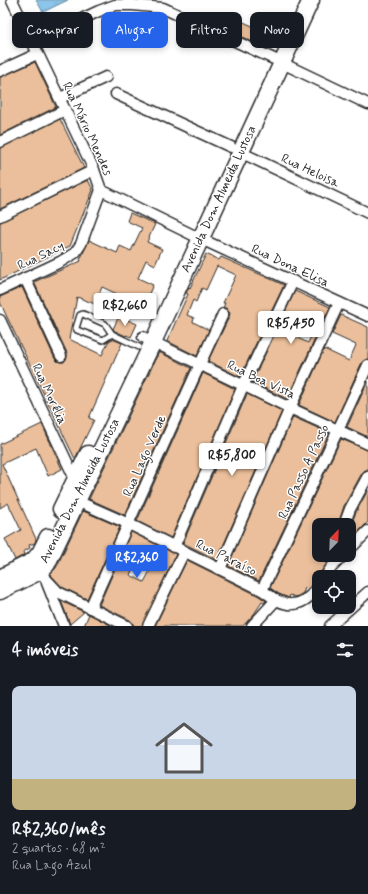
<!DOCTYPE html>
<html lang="pt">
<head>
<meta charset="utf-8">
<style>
  body { margin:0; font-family:Mynerve,sans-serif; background:#20242c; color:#f1f3f6; height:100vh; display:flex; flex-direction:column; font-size:15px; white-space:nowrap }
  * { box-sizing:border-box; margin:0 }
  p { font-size:13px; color:#9ea1a6 }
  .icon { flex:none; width:22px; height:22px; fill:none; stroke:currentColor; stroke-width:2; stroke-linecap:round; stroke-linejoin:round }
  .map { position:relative; height:626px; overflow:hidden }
  .side { display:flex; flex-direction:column; background:#171b24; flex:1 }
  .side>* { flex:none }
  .top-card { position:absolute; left:12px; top:12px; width:344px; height:36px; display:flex; gap:8px }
  .needle { width:26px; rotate:23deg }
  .buttons { position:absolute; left:312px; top:518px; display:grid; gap:8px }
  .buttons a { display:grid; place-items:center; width:44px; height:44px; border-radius:8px; background:#171b24; box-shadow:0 2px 6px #0003; font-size:20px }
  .price { position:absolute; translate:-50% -34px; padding:0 9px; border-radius:4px; background:#fff; color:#222; font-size:13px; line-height:26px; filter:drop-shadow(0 1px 2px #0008) }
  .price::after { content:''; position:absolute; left:50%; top:24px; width:12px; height:9px; margin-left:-6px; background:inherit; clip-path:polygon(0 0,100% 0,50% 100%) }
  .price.current { background:#2563eb; color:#fff }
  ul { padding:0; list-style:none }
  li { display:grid; align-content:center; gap:8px; height:212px; padding:0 12px }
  li span { display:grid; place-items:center; height:124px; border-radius:8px; color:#555 }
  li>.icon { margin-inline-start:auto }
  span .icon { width:72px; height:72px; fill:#fffc; stroke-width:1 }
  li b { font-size:17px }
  h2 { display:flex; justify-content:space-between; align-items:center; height:48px; padding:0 12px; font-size:17px }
  .pill { padding:0 14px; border-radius:8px; background:#171b24; box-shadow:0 2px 6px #0003; font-size:14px; line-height:36px }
  .pill.current { background:#2563eb; color:#fff }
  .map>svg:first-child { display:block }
</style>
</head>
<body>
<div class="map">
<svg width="368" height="626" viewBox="0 0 368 626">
  <defs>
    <pattern id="water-ripples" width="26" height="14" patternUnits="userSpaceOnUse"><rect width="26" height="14" fill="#8cc5eb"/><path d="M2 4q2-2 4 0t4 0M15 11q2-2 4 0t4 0" fill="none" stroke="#79a9ca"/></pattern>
  </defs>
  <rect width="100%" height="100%" fill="#fff"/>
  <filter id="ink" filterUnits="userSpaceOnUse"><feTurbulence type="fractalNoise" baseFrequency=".025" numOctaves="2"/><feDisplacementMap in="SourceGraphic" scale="8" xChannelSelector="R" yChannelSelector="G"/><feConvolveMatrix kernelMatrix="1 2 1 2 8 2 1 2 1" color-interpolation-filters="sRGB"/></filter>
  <g filter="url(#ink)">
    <path fill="url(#water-ripples)" stroke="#65879e" d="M36,0H68L43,12Z"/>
    <g fill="#ebbf9b" stroke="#2b2b2b" fill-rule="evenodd">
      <path d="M237,19L274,36L268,49L231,32Z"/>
      <path d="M35,62L56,107L0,135V77Z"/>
      <path d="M60,119L84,168L0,209V148Z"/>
      <path d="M88,180L93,190L70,246L0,280V222Z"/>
      <path d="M130,213L155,224L147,242L162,249L155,265L146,260L138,278L153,285L143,306L102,287L95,304L77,297L69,339L102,355L108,342L112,339L122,343L89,418L94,420L75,459L6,315L0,302V297L22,287L55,359L57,361L60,362H64L67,357V353L34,282L81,261L80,260L89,240L117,253L120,246L131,251L142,228L127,221Z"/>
      <path d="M206,254L219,260L221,257L284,285L240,377L208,361L229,317L230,313L228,311L226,308H223L225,303H223L236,275L217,266L206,290L202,288L196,302L193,300L187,315L194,318L193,322L209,330L197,356L167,341L188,294L186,293L189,287L190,288Z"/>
      <path d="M295,291L330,307L287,399L252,382ZM305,316L318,321L308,343L296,337Z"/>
      <path d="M341,315L368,327V359L365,360L362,362L335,422L299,405L324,349L349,361L356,345L332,334Z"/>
      <path d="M119,316L137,324L131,337L126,335V336L115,331L113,329Z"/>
      <path d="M159,352L191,368L125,515L89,499Z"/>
      <path d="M203,373L235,389L171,538L137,521Z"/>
      <path d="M368,381V437L347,427Z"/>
      <path d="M247,394L282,411L217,560L183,543Z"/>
      <path d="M293,417L329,433L259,581L228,566Z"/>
      <path d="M42,424L62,469L48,476L36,448L2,464L36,539L35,543L29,545L30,548L23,552L24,555L15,560L5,539L21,530L8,503L0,508V444Z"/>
      <path d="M341,439L368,450V470H365L362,473L344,506L338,525H319V555H329L328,562L320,573L318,580L314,582L308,589L305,588L303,593L298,596L295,597L290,595L289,598L279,594L270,588Z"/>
      <path d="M368,490V522L349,541V529L356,512Z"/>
      <path d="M83,511L120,527L87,599L62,587L50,574L56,568Z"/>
      <path d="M131,532L176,554L142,626H133V623L130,620L99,605ZM137,560L152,567L144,582L130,575Z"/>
      <path d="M187,560L259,596L266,601L264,603L262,602L254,614L243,626H155Z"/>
      <path d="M61,601L84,612L70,624Z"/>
      <path d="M89,614L112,626H84Z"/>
    </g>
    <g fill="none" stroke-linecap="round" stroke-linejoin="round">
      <g stroke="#2b2b2b" stroke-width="8">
        <g id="lane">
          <path d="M83,314L105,324L112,334L103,340L77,330L76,328L80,315Z"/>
          <path d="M112,334L139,347"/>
        </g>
      </g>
      <g stroke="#2b2b2b" stroke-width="13">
        <g id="street">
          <path d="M12,0L94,170L101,190L201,239L368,316"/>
          <path d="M32,42L99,11L115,5H132L163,8L274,59"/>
          <path d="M282,63L368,104"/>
          <path d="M0,71L37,54"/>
          <path d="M116,94L231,147"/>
          <path d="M60,98L106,77"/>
          <path d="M0,142L65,110"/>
          <path d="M240,152L368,213"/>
          <path d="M0,216L94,170"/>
          <path d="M25,278L61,356"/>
          <path d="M0,290L60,262L75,253L81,244L101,190"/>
          <path d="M0,320L75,479"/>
          <path d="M143,337L290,408L368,444"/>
          <path d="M77,501L129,524L262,590L276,600"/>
          <path d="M344,525L350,509L368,476"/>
          <path d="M174,547L243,386L293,281"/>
          <path d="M349,550L368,531"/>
          <path d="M220,569L290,408L339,303"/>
          <path d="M325,577L331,568L344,555"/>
          <path d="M45,578L58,592L127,626"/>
          <path d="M47,583L64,626"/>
          <path d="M262,590L338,430L368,365"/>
          <path d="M90,608C135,510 178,411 223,314"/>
          <path d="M148,626L184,552"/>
          <path d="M252,626L276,600C281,602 287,605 292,604C303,604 313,594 319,586"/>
          <path d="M330,626L368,592"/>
        </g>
      </g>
      <g stroke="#2b2b2b" stroke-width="19">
        <g id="primary">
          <path d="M61,509L88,454"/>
          <path d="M0,578L33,561L40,553L48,537"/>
          <path d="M0,591L40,571L47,564L153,342L311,0"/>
        </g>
      </g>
      <use href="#lane" stroke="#fff" stroke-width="5"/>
      <use href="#street" stroke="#fff" stroke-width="10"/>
      <use href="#primary" stroke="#fff" stroke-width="16"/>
    </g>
  </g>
  <g text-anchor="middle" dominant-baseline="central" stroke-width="3" stroke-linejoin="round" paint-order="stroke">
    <g font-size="13" fill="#2b2b2b" stroke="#fff">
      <text transform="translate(87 129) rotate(65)">Rua Mário Mendes</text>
      <text transform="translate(310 171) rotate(25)">Rua Heloisa</text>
      <text transform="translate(219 199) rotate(-65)">Avenida Dom Almeida Lustosa</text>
      <text transform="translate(41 256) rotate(-26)">Rua Sacy</text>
      <text transform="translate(290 266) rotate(25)">Rua Dona Elisa</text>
      <text transform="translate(261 380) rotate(25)">Rua Boa Vista</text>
      <text transform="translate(49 394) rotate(65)">Rua Morélia</text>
      <text transform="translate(145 456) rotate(-66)">Rua Lago Verde</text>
      <text transform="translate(304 472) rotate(-65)">Rua Passo A Passo</text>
      <text transform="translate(80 491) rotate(-63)">Avenida Dom Almeida Lustosa</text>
      <text transform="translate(226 558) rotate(26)">Rua Paraíso</text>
    </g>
  </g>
</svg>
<div class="buttons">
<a><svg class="needle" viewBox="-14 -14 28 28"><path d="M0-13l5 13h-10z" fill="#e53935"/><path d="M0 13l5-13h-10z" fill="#9ea1a6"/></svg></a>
<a><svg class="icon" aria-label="locate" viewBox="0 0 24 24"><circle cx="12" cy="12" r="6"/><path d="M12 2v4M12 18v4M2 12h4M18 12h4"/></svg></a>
</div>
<b class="price" style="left:125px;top:327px">R$2,660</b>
<b class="price" style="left:291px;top:345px">R$5,450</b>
<b class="price" style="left:232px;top:477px">R$5,800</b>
<b class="price current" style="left:137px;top:579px">R$2,360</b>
<div class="top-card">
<a class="pill">Comprar</a>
<a class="pill current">Alugar</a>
<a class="pill">Filtros</a>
<a class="pill">Novo</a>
</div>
</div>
<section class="side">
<h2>4 imóveis<svg class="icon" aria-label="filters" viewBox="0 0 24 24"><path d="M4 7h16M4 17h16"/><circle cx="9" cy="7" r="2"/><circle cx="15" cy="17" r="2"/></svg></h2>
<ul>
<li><span style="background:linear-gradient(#c9d6e8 75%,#c2b280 0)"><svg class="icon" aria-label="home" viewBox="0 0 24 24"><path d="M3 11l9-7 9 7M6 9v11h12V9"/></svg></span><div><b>R$2,360/mês</b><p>2 quartos · 68 m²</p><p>Rua Lago Azul</p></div></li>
</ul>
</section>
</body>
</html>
